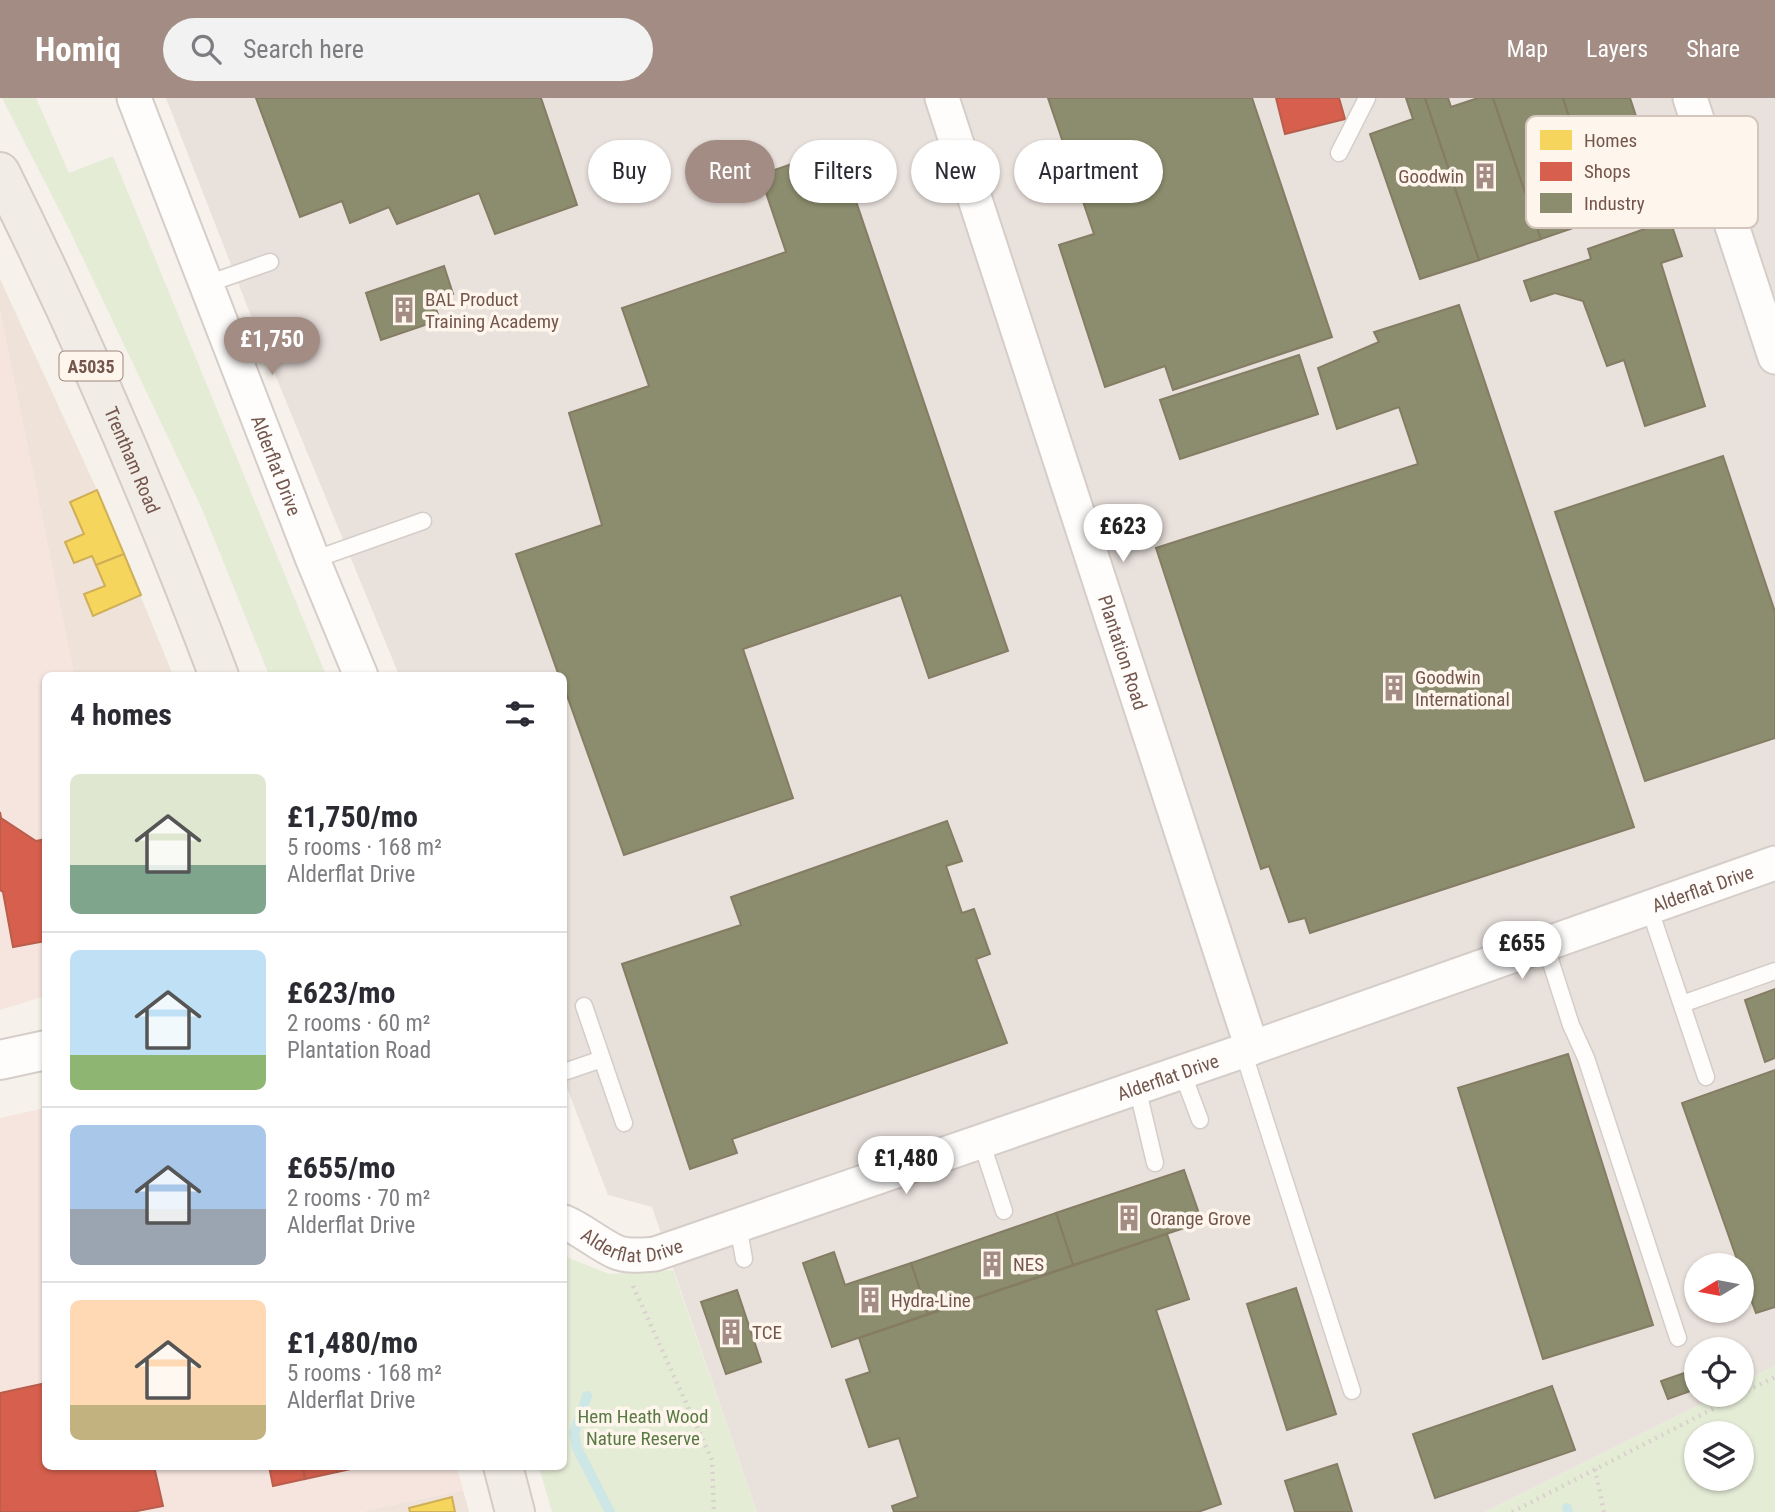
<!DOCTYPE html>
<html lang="en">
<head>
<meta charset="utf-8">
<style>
  body { margin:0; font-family:"Roboto Condensed",sans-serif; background:#f2f2f3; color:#2b2b33; height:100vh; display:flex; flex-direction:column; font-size:26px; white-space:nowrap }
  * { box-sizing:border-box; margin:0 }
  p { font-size:23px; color:#7c7c81 }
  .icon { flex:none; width:38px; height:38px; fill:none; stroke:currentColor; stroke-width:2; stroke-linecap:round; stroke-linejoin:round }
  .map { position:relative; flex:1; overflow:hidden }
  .sheet { position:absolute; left:42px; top:574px; width:525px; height:798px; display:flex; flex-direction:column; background:#fff; border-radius:10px; box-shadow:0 2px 5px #0004 }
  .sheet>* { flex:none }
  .banner { position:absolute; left:588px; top:42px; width:665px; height:63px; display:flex; gap:14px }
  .needle { width:46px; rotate:260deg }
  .controls { position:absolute; left:1684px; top:1155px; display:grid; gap:14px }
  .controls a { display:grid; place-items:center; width:70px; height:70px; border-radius:50%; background:#fff; box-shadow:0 2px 5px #0004; font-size:35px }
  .price { position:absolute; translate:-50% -60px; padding:0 16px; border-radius:24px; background:#fff; color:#222; font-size:23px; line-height:46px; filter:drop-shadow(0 2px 4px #0008) }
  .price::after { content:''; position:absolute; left:50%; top:42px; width:21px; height:16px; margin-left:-10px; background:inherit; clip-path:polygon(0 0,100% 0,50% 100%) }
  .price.selected { background:#a28c84; color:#fff }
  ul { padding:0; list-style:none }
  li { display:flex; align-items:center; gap:21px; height:175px; padding:0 28px }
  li+li { border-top:2px solid #e1e1e2 }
  li span { display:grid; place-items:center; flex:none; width:196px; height:140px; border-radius:10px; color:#555 }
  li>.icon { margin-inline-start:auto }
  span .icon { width:84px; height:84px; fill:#fffc; stroke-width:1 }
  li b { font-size:30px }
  h2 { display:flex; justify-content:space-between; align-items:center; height:84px; padding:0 28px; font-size:30px }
  .chip { padding:0 24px; border-radius:32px; background:#fff; box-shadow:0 2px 5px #0004; font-size:24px; line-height:63px }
  .chip.selected { background:#a28c84; color:#fff }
  header { display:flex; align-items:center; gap:42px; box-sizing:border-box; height:98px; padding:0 35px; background:#a28c84; color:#fff }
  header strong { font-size:33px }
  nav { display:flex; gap:38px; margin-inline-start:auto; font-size:24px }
  .search { width:490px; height:63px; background:#f2f2f3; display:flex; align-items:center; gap:18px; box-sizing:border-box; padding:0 24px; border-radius:38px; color:#7c7c81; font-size:26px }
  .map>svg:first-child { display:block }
</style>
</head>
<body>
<header>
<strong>Homiq</strong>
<div class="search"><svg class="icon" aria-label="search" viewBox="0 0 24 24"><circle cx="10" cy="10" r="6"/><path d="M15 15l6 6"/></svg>Search here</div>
<nav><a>Map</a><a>Layers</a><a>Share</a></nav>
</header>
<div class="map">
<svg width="1775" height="1414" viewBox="0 0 1775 1414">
  <rect width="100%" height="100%" fill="#f6f1eb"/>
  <g fill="#efe3d9">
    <path d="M0,181L97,392L173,577H74L0,213Z"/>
    <path d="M463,1392L469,1414H359Z"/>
  </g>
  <g fill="#f6e5df">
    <path d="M0,213L74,577L46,578L45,898L0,912Z"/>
    <path d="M45,1010L46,1368L457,1369L463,1392L359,1414H0V1020Z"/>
  </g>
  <path fill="#e9e1dc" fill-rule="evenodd" d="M166,0H1775V1268L1741,1285V1251H1696V1297H1719L1485,1414H757L652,1109L608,1097L564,982V578L399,577L255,228ZM1696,1167H1741V1213H1696Z"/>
  <g fill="#e5ecd6" fill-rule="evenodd">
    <path d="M2,0H36L69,75L113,58L326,577H269L202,411L69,131Z"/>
    <path d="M564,1158L609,1176L673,1172L757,1414H552L539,1369L564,1368Z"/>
    <path d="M1775,1268V1414H1485L1719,1297H1741V1285ZM1696,1335H1741V1381H1696Z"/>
  </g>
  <g fill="#f6d55c" stroke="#cfaf57" stroke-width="2">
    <path d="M97,392L124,456L96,467L92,458L74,465L65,444L84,436L70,404Z"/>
    <path d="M124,456L141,497L93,518L84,496L105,488L96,467Z"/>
    <path d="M452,1399L455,1414H410L409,1410Z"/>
  </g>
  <g fill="#d6604d" stroke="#b95d4d" stroke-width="2">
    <path d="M1276,0H1339L1345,21L1285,36Z"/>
    <path d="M0,714L1,720L36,743L46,741V843L13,849L3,794L0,792Z"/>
    <path d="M46,1285V1368H154L163,1408L132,1414H0V1295Z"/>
    <path d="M269,1368H303L305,1381L273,1388Z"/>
    <path d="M303,1368H336L337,1374L305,1381Z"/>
    <path d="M336,1368H364L337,1374Z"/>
  </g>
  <g fill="#8c8c6e" stroke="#857c64" stroke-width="2">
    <path d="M256,0H541L577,107L495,136L479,95L397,126L389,109L350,125L342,103L300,119Z"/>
    <path d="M1048,0H1252L1332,239L1173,292L1165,268L1105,289L1059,147L1094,136Z"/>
    <path d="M1406,0H1425L1479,162L1420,181L1370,36L1413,21Z"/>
    <path d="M1425,0H1448L1451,9L1478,0H1493L1541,141L1479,162Z"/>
    <path d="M1493,0H1563L1602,120L1541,141Z"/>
    <path d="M1563,0H1630L1663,100L1602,120Z"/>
    <path d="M838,50L1008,553L929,580L901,497L743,551L793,700L624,757L564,589V578H559L516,456L602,427L569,315L649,288L622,210L786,154L760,77Z"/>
    <path d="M1670,122L1682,158L1661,165L1705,308L1645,328L1624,262L1607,268L1583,203L1555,195L1531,203L1524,183L1591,161L1588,151Z"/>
    <path d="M444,168L453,196L433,203L440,222L381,242L366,195Z"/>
    <path d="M1459,207L1634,729L1310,835L1305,820L1289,824L1269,768L1261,771L1156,450L1418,366L1399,309L1337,331L1318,270L1379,244L1374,234Z"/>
    <path d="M1299,257L1318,316L1180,361L1160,302Z"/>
    <path d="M1723,358L1775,514V640L1645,683L1555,414Z"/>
    <path d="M947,723L962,763L946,768L962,815L974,811L990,856L976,861L1007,945L732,1041L737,1055L690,1071L622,866L741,827L731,799Z"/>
    <path d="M1775,891V960L1765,964L1745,902Z"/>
    <path d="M1568,956L1653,1227L1543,1261L1458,990Z"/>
    <path d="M1775,972V1209L1756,1215L1741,1174V1167H1739L1682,1005Z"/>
    <path d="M1184,1072L1202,1124L1073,1167L1056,1115Z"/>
    <path d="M1056,1115L1073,1167L928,1216L911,1165Z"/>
    <path d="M1167,1136L1189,1201L1156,1212L1221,1406L1198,1414H894L892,1408L918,1399L899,1340L869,1349L846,1282L870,1274L859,1240Z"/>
    <path d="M834,1154L845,1187L911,1165L928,1216L832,1249L803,1165Z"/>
    <path d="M1296,1190L1336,1316L1287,1332L1247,1206Z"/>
    <path d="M737,1192L761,1264L726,1276L701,1204Z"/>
    <path d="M1696,1271V1291L1668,1301L1661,1283Z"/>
    <path d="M1552,1288L1575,1352L1435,1400L1413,1336Z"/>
    <path d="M1337,1366L1352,1414H1295L1285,1383Z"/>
  </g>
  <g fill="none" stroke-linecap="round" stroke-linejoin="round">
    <g stroke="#cde6e6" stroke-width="10">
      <path d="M587,1298L574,1335L577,1350L610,1414"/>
      <path d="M1567,1410L1568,1414"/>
    </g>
    <g stroke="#d5cdc8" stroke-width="19">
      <g id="lane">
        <path d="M1339,55L1367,0"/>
        <path d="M207,186L270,164"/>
        <path d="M313,462L423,423"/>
        <path d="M1649,809L1706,979"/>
        <path d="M1545,846L1571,927L1586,960L1678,1240"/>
        <path d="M1682,906L1775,873"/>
        <path d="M584,908L624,1025"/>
        <path d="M1243,953L1352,1293"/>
        <path d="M564,974L602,961"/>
        <path d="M1182,974L1200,1022"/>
        <path d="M1137,989L1155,1065"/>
        <path d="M981,1043L1004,1113"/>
        <path d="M738,1127L744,1161"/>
      </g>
    </g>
    <g stroke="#d5cdc8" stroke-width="37">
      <g id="street">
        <path id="s1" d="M134,0L313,462L361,578"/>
        <path id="s2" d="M942,0L1252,950"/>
        <path d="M1690,0L1775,259"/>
        <path id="s3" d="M564,1124C583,1132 598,1146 616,1154C628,1159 643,1157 655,1156L1243,953L1775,765"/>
      </g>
    </g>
    <g stroke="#d6cdc8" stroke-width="42">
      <path id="secondary" d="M0,962L46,952"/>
    </g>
    <g stroke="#d5cbc6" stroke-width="42">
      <g id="primary">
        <path id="s4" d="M0,74C82,238 154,406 219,578"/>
        <path d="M503,1368L515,1414"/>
      </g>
    </g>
    <g stroke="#dad1ce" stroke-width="4.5" stroke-dasharray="2 5" stroke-linecap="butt">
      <path d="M633,1188L712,1362L714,1414"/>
      <path d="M1741,1296L1775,1279"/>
      <path d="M1595,1371L1604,1414"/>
      <path d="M1512,1414L1740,1297"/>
    </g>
    <use href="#lane" stroke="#fefdfc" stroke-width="16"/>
    <use href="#street" stroke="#fefdfc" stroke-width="33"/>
    <use href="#secondary" stroke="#fefdfc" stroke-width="38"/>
    <use href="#primary" stroke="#f2ece6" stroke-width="38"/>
  </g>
  <defs>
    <g id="building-bare" transform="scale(2.1)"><path d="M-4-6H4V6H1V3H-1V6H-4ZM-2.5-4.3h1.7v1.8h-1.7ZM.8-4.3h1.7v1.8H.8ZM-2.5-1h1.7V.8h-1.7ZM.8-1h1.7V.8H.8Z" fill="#a28c84" stroke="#fef6ed" stroke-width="2.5" paint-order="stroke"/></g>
  </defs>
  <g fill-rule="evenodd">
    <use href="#building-bare" x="1485" y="78"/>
    <use href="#building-bare" x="404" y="212"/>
    <use href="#building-bare" x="1394" y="590"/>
    <use href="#building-bare" x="1129" y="1120"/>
    <use href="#building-bare" x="992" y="1166"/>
    <use href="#building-bare" x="870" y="1202"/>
    <use href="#building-bare" x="731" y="1234"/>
  </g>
  <g text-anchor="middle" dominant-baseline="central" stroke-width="7" stroke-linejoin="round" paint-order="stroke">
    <rect fill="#fef6ed" stroke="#9d867c" stroke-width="2" x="59.5" y="253.5" width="63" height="29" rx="5"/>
    <g font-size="18" font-weight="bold" fill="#74564c">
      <text x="91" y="268">A5035</text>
    </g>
    <g font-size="19" fill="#74564c" stroke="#fef6ed" text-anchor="start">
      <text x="1464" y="78" text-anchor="end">Goodwin</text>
      <text x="425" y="201">BAL Product<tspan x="425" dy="22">Training Academy</tspan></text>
      <text x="1415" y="579">Goodwin<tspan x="1415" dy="22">International</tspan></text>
      <text x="1150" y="1120">Orange Grove</text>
      <text x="1013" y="1166">NES</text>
      <text x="891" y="1202">Hydra-Line</text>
      <text x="752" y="1234">TCE</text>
    </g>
    <g font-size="19" fill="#74564c" stroke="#fef6ed">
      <text stroke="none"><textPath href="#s4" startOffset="317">Trentham Road</textPath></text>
      <text stroke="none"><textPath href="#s1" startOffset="394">Alderflat Drive</textPath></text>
      <text stroke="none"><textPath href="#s2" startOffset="583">Plantation Road</textPath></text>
      <text stroke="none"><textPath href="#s3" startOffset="1209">Alderflat Drive</textPath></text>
      <text stroke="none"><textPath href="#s3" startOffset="642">Alderflat Drive</textPath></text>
      <text stroke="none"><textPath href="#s3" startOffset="75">Alderflat Drive</textPath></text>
    </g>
    <g font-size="19" fill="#597944" stroke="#fef6ed">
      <text x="643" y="1318">Hem Heath Wood<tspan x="643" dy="22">Nature Reserve</tspan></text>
    </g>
  </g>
  <rect x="1526" y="18" width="232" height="112" rx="10" fill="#fef6ed" stroke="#d5c6bd" stroke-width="2"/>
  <rect x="1540" y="32" width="32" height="20" fill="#f6d55c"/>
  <rect x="1540" y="64" width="32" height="19" fill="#d6604d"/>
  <rect x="1540" y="95" width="32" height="20" fill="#8c8c6e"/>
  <g font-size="19" fill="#74564c">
    <text x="1584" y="49">Homes</text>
    <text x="1584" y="80">Shops</text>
    <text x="1584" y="112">Industry</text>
  </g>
</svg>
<div class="controls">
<a><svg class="needle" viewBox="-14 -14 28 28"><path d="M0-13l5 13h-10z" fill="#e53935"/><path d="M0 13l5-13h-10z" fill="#7c7c81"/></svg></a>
<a><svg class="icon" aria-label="locate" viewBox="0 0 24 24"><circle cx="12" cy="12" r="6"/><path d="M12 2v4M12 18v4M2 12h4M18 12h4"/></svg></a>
<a><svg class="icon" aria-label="layers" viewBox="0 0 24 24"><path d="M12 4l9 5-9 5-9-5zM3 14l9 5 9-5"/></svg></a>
</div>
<b class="price selected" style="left:272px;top:279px">£1,750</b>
<b class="price" style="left:1123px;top:466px">£623</b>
<b class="price" style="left:1522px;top:883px">£655</b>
<b class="price" style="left:906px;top:1098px">£1,480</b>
<div class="banner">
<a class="chip">Buy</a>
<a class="chip selected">Rent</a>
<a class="chip">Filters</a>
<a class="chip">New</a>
<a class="chip">Apartment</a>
</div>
<section class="sheet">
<h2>4 homes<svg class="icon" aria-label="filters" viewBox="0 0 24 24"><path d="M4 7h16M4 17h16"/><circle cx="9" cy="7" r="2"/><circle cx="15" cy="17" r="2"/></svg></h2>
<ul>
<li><span style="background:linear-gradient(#dfe7d0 65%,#7fa58c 0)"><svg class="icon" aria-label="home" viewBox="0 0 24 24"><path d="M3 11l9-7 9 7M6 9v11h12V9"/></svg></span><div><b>£1,750/mo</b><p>5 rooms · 168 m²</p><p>Alderflat Drive</p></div></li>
<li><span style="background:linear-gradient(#bfe0f5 75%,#8fb573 0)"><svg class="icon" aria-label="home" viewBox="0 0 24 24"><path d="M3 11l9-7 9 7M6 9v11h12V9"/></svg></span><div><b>£623/mo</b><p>2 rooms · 60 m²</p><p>Plantation Road</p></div></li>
<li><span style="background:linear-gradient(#a9c7e8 60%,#9aa5b1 0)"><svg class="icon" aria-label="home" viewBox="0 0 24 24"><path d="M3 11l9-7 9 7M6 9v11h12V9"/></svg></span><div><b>£655/mo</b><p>2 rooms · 70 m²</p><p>Alderflat Drive</p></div></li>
<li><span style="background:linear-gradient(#ffd9b3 75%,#c2b280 0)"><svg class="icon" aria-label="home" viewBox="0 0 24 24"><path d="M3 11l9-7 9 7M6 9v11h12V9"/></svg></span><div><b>£1,480/mo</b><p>5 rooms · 168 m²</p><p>Alderflat Drive</p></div></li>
</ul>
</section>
</div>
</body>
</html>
